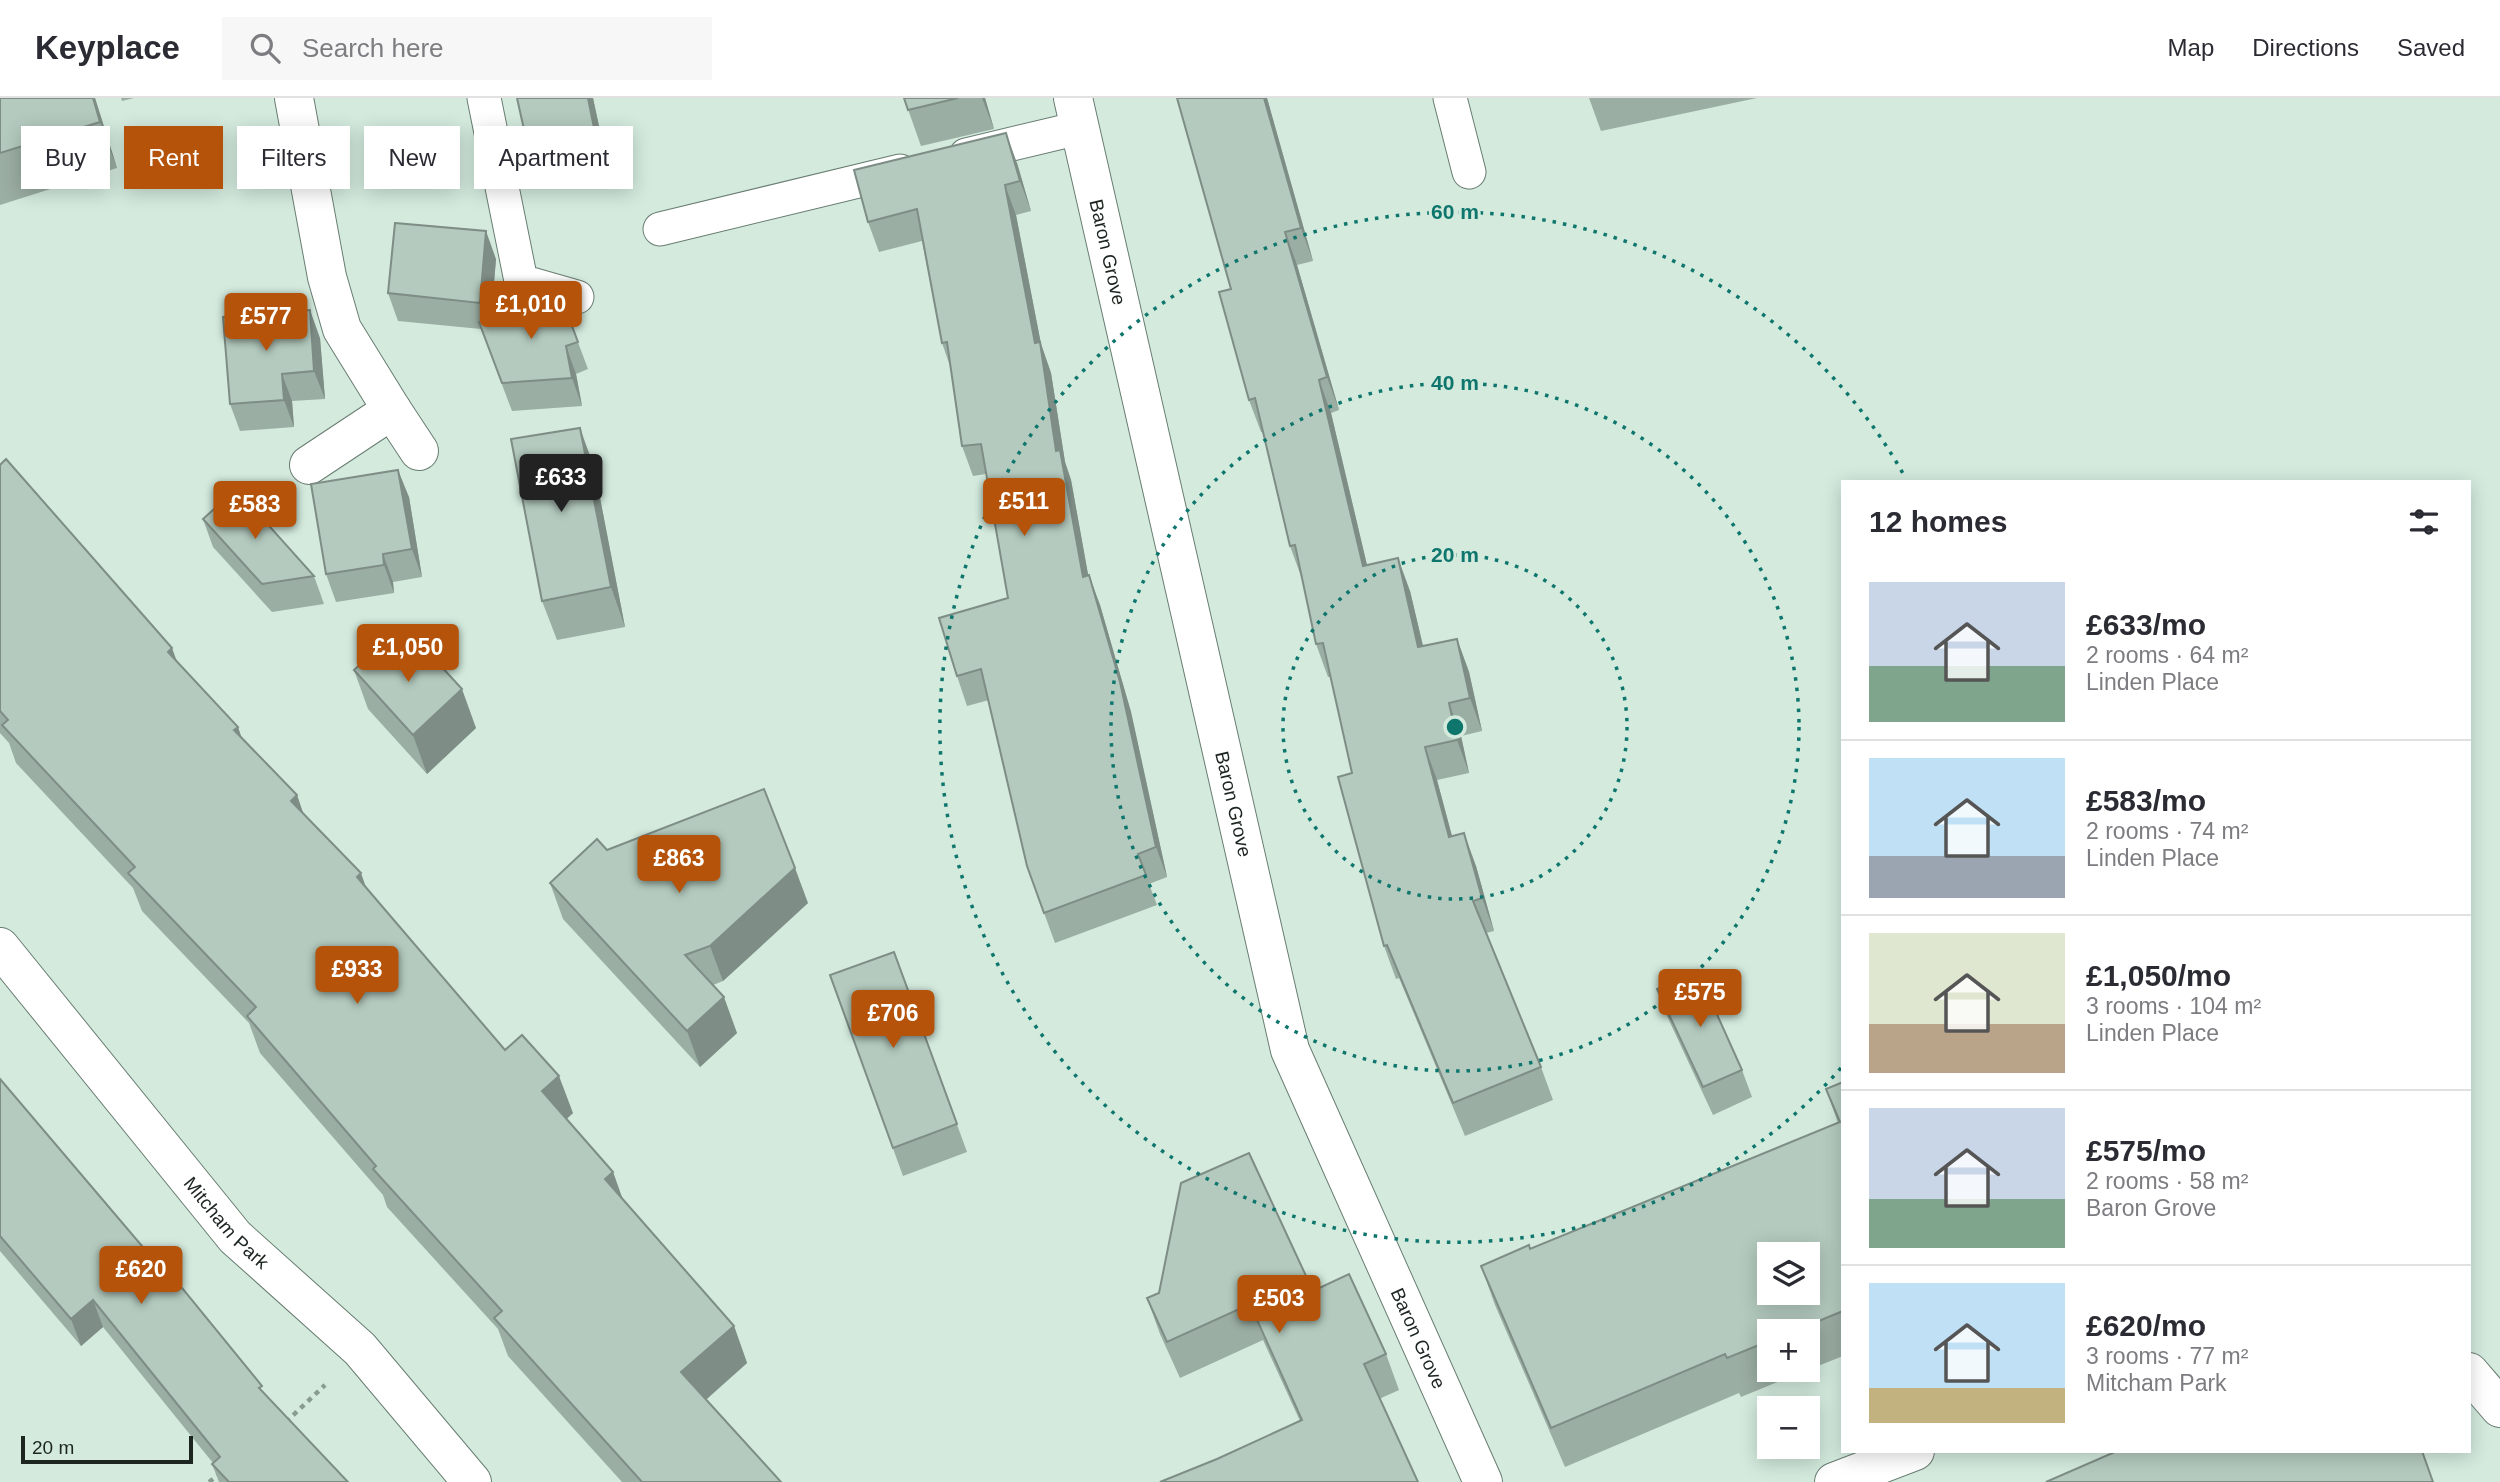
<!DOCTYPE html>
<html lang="en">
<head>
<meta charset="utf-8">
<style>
  body { margin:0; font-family:Helvetica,sans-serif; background:#f7f7f7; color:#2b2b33; height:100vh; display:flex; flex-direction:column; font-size:26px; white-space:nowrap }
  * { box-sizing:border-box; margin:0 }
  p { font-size:23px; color:#7c7c81 }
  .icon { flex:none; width:38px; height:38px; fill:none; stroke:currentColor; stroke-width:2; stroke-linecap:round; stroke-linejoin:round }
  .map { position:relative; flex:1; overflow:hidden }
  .drawer { position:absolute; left:1841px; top:382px; width:630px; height:973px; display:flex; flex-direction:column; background:#fff; border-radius:0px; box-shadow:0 4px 18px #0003 }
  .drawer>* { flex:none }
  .hud { position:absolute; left:21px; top:28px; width:665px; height:63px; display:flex; gap:14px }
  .fabs { position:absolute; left:1757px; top:1144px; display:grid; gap:14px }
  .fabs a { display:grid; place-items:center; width:63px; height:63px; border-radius:0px; background:#fff; box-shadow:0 4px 18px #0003; font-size:35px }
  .scale { position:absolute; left:21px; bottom:18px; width:172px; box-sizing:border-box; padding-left:7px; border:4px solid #1c2520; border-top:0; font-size:19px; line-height:24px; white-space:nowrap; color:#1c2520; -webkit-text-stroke:5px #d3eadd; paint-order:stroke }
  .price { position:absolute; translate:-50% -60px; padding:0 16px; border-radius:7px; background:#b45309; color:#fff; font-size:23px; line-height:46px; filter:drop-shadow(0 2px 4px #0008) }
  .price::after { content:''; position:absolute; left:50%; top:42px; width:21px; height:16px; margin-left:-10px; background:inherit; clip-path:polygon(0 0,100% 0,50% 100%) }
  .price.current { background:#222; color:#fff }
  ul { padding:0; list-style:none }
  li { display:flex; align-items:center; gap:21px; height:175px; padding:0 28px }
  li+li { border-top:2px solid #e1e1e2 }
  li span { display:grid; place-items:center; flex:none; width:196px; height:140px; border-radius:0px; color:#555 }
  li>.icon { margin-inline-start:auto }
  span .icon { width:84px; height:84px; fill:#fffc; stroke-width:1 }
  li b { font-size:30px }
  h2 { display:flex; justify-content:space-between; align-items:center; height:84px; padding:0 28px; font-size:30px }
  .chip { padding:0 24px; border-radius:0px; background:#fff; box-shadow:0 4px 18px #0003; font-size:24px; line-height:63px }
  .chip.current { background:#b45309; color:#fff }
  header { display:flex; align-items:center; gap:42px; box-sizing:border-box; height:98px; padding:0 35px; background:#fff; border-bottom:2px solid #e1e1e2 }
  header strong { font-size:33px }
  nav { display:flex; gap:38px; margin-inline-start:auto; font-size:24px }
  .search { width:490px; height:63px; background:#f7f7f7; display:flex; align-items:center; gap:18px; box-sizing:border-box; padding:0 24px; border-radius:0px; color:#7c7c81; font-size:26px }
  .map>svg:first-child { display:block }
</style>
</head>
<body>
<header>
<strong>Keyplace</strong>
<div class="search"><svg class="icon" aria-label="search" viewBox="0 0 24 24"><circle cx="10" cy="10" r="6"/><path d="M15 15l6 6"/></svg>Search here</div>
<nav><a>Map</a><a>Directions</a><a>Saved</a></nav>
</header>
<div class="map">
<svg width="2500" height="1384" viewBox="0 0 2500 1384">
  <rect width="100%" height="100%" fill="#d3eadd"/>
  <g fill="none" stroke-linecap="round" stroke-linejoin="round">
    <g stroke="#697d72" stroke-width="35">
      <g id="lane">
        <path d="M484,0L521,183L577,199"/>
        <path d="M1450,0L1469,74"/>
        <path d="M966,57L1079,30"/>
        <path d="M660,131L900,73"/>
      </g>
    </g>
    <g stroke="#697d72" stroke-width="40">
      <g id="street">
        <path d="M294,0L327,179L342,231L392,312L309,367"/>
        <path id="s1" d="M1073,0L1290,952L1483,1384"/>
        <path d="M392,312L419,353"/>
        <path id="s2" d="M0,849L235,1139L360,1251L472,1384"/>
        <path d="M2469,1274L2500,1310"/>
        <path d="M1834,1384L1915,1353"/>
      </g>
    </g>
    <g stroke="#8a9b91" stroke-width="4.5" stroke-dasharray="5 5" stroke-linecap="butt">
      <path d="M286,1324L325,1287"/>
      <path d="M209,1384L221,1375"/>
    </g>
    <use href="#lane" stroke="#fff" stroke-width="33"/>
    <use href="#street" stroke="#fff" stroke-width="38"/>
  </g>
  <g fill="#9baea3">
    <path d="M0,0H95L117,70L0,107Z"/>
    <path d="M121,0H134L122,3Z"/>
    <path d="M517,0H593L607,66L540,81L527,45Z"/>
    <path d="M904,0H985L994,31L921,48Z"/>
    <path d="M1267,0L1313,163L1297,167L1339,312L1331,315L1367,467L1410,493L1423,548L1457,541L1469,574L1482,633L1461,638L1469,675L1437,682L1452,738L1476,768L1494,833L1486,835L1541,969L1553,1002L1465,1038L1399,880L1396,881L1384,848L1352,675L1331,579H1328L1316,546L1302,481L1290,448L1263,334H1261L1249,302L1231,191Z"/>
    <path d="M1589,0H1757L1601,33Z"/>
    <path d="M1017,65L1031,113L1016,117L1041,246L1051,275L1065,364L1071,382L1088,477L1100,507L1131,614L1167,779L1149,786L1157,807L1055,845L1027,768L989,602L967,608L957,578L1008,500L986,376L973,378L962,348L950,268L942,245L922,143L879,154L868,124Z"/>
    <path d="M496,161L491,220L559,194L588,271L576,276L582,308L512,313L481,231L398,223L388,195Z"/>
    <path d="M320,240L325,301L292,303L294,329L240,333L230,306Z"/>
    <path d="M0,367L177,564L238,629L241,640L297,697L303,716L505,952L573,1015L566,1021L613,1074L623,1102L734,1228L747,1265L706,1302L781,1384H622L508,1258L498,1231L387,1109L383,1097L260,955L249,925L142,813L133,790L16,665L9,645L0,635Z"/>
    <path d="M594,369L625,529L557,542L542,503Z"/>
    <path d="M409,399L422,479L393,484L394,495L336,504L326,476Z"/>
    <path d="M203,421L314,478L324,506L272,514L213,449Z"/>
    <path d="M354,572L476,630L427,676L368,611Z"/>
    <path d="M607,752L808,805L723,883L713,887L737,935L700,969L563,821L550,785Z"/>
    <path d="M894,854L967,1054L903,1078L830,877Z"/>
    <path d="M1657,891L1742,972L1752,999L1713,1017L1667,918Z"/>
    <path d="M0,981L266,1298L348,1384H219L212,1366L213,1365L103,1229L81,1248L0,1153Z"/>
    <path d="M1843,984V1258L1808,1272V1234H1769V1272H1807L1741,1299L1739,1295L1565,1369L1495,1207L1481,1168L1530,1151L1838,1025L1826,991Z"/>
    <path d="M1313,1193L1386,1256L1399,1292L1379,1301L1217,1361L1300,1323L1263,1242L1180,1280L1160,1236L1147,1200Z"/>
  </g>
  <g fill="#7e8d85">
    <path d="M93,0H95L117,70L100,24Z"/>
    <path d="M588,0H593L607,66L594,30Z"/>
    <path d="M982,0H985L994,31Z"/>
    <path d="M1264,0H1267L1313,163L1301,130Z"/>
    <path d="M1006,35L1017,65L1031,113L1020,83Z"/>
    <path d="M1005,87L1016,117L1041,246L1051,275L1065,364L1071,382L1094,509L1083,479L1056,353Z"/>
    <path d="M486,133L496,161L490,232L480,205Z"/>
    <path d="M1285,134L1297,167L1339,312L1327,279Z"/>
    <path d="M310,212L320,240L325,301L314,273Z"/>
    <path d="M566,248L576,276L582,308L572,280Z"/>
    <path d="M282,276L292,303L294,329L284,302Z"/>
    <path d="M1319,282L1331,315L1375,501L1363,468Z"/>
    <path d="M580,330L594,369L625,529L611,489Z"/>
    <path d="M398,372L409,399L422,479L412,451Z"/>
    <path d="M383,456L393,484L394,495L384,467Z"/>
    <path d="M1398,460L1410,493L1431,582L1418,549Z"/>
    <path d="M1089,477L1100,507L1131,614L1167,779L1156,749Z"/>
    <path d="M1457,541L1469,574L1482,633L1470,600Z"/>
    <path d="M172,550L186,588L168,554Z"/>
    <path d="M462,591L476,630L427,676L413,637Z"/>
    <path d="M1449,605L1461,638L1469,675L1457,642Z"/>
    <path d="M238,629L251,667L234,632Z"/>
    <path d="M1425,649L1437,682L1461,772L1449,739Z"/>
    <path d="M297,697L310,735L291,703Z"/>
    <path d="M1464,735L1476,768L1494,833L1482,800Z"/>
    <path d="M795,770L808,805L723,883L710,848Z"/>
    <path d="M361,775L374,813L357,779Z"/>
    <path d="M724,899L737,935L700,969L687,933Z"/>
    <path d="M559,978L573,1015L556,1031L542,993Z"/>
    <path d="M613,1074L626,1111L605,1081Z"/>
    <path d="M93,1202L103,1229L81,1248L71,1221Z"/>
    <path d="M734,1228L747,1265L694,1312L681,1274Z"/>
  </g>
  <g fill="#b4cabe" stroke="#7e8d85" stroke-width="2" fill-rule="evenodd">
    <path d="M0,0H93L100,24L0,55Z"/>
    <path d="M517,0H588L594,30L527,45Z"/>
    <path d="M904,0H958L908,12Z"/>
    <path d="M1177,0H1264L1301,130L1285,134L1327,279L1319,282L1363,468L1398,460L1418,549L1457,541L1470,600L1449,605L1457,642L1425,649L1449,739L1464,735L1482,800L1473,803L1541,969L1453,1005L1387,847L1384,848L1338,679L1352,675L1323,545L1316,546L1295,447L1290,448L1255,300L1249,302L1219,194L1231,191Z"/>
    <path d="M1006,35L1020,83L1005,87L1035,245L1040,244L1056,353L1060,352L1083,479L1089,477L1120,584L1156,749L1138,756L1146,777L1044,815L1027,768L981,571L957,578L939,520L1008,500L981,346L962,348L947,244L942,245L917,111L868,124L854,72Z"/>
    <path d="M395,125L486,133L480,205L388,195Z"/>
    <path d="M559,194L578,244L566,248L572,280L502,285L479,224Z"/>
    <path d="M310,212L314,273L282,276L284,302L230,306L223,219Z"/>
    <path d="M580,330L611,489L542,503L511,341Z"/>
    <path d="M6,361L172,550L168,554L238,629L234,632L297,697L291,703L361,775L357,779L505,952L522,937L559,978L542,993L613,1074L605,1081L734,1228L681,1274L781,1384H642L494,1220L502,1213L373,1071L376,1068L247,918L256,909L128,775L135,769L2,627L8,622L0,613V367Z"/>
    <path d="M398,372L412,451L383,456L384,467L326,476L311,386Z"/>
    <path d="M236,391L314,478L262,486L203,421Z"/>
    <path d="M389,540L413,566L427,553L462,591L413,637L354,572Z"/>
    <path d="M764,691L795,770L710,848L685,857L724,899L687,933L550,785L597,741L607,752Z"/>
    <path d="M894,854L957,1026L893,1050L830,877Z"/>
    <path d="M1697,872L1742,972L1703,989L1657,891Z"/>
    <path d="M0,981L153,1161L156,1158L262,1288L259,1290L348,1384H229L212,1366L220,1359L93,1202L71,1221L0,1138Z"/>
    <path d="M1843,984V1213L1792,1234H1769V1243L1727,1260L1725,1256L1551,1330L1481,1168L1529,1147L1530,1151L1840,1024L1826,991ZM1769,1157H1808V1195H1769Z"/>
    <path d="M1249,1055L1313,1193L1349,1176L1386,1256L1364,1266L1418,1384H1160L1217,1361L1302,1322L1250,1206L1167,1244L1147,1200L1159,1195L1181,1085Z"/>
    <path d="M2117,1353H2422L2433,1384H2046Z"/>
  </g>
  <g fill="none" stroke="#0f766e" stroke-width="3.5" stroke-dasharray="3.5 7">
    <circle cx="1455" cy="629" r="172"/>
    <circle cx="1455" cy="629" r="344"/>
    <path d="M1841 970A515 515 0 1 1 1905 379"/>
  </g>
  <g text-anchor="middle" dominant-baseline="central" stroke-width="6" stroke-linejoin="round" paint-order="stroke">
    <g font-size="19" fill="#1c2520" stroke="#d3eadd">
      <text stroke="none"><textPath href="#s1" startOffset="158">Baron Grove</textPath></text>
      <text stroke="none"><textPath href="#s1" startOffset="724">Baron Grove</textPath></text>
      <text stroke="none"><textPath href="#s2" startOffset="357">Mitcham Park</textPath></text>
      <text stroke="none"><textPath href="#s1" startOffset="1292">Baron Grove</textPath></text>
    </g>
  </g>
  <circle cx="1455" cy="629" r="10" fill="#0f766e" stroke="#d3eadd" stroke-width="3.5"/>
  <g font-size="21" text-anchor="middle" font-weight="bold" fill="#0f766e" stroke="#d3eadd" stroke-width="6" stroke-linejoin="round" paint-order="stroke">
    <text x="1455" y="121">60 m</text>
    <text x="1455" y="292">40 m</text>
    <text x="1455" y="464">20 m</text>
  </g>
</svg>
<div class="fabs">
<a><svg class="icon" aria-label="layers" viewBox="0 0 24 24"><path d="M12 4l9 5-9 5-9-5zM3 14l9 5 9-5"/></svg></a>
<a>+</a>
<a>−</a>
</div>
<div class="scale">20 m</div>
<b class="price" style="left:531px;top:243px">£1,010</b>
<b class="price" style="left:266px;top:255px">£577</b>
<b class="price current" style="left:561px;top:416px">£633</b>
<b class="price" style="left:1024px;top:440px">£511</b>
<b class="price" style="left:255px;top:443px">£583</b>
<b class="price" style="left:408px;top:586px">£1,050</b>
<b class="price" style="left:679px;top:797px">£863</b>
<b class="price" style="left:357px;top:908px">£933</b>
<b class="price" style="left:1700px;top:931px">£575</b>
<b class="price" style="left:893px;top:952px">£706</b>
<b class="price" style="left:141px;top:1208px">£620</b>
<b class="price" style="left:1279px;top:1237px">£503</b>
<div class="hud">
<a class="chip">Buy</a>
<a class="chip current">Rent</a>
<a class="chip">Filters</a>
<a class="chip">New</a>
<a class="chip">Apartment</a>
</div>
<section class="drawer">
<h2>12 homes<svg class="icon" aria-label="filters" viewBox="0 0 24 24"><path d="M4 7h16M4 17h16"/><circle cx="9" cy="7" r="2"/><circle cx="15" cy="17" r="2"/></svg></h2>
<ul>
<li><span style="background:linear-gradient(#c9d6e8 60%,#7fa58c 0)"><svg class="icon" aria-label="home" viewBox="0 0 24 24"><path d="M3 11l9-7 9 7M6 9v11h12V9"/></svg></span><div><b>£633/mo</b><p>2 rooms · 64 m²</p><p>Linden Place</p></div></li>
<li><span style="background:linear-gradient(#bfe0f5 70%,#9aa5b1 0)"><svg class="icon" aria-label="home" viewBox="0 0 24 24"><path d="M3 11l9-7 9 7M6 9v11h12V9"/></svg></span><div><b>£583/mo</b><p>2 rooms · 74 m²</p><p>Linden Place</p></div></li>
<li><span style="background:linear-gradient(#dfe7d0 65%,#b9a48a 0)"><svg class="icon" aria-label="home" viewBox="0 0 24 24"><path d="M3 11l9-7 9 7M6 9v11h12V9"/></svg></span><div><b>£1,050/mo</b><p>3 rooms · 104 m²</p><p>Linden Place</p></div></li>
<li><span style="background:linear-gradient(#c9d6e8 65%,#7fa58c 0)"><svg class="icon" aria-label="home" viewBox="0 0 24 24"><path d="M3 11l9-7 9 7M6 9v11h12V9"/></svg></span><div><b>£575/mo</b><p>2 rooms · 58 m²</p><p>Baron Grove</p></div></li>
<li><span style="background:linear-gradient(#bfe0f5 75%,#c2b280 0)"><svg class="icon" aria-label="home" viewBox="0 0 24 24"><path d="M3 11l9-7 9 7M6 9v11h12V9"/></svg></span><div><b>£620/mo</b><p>3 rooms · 77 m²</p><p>Mitcham Park</p></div></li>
</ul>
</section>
</div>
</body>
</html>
